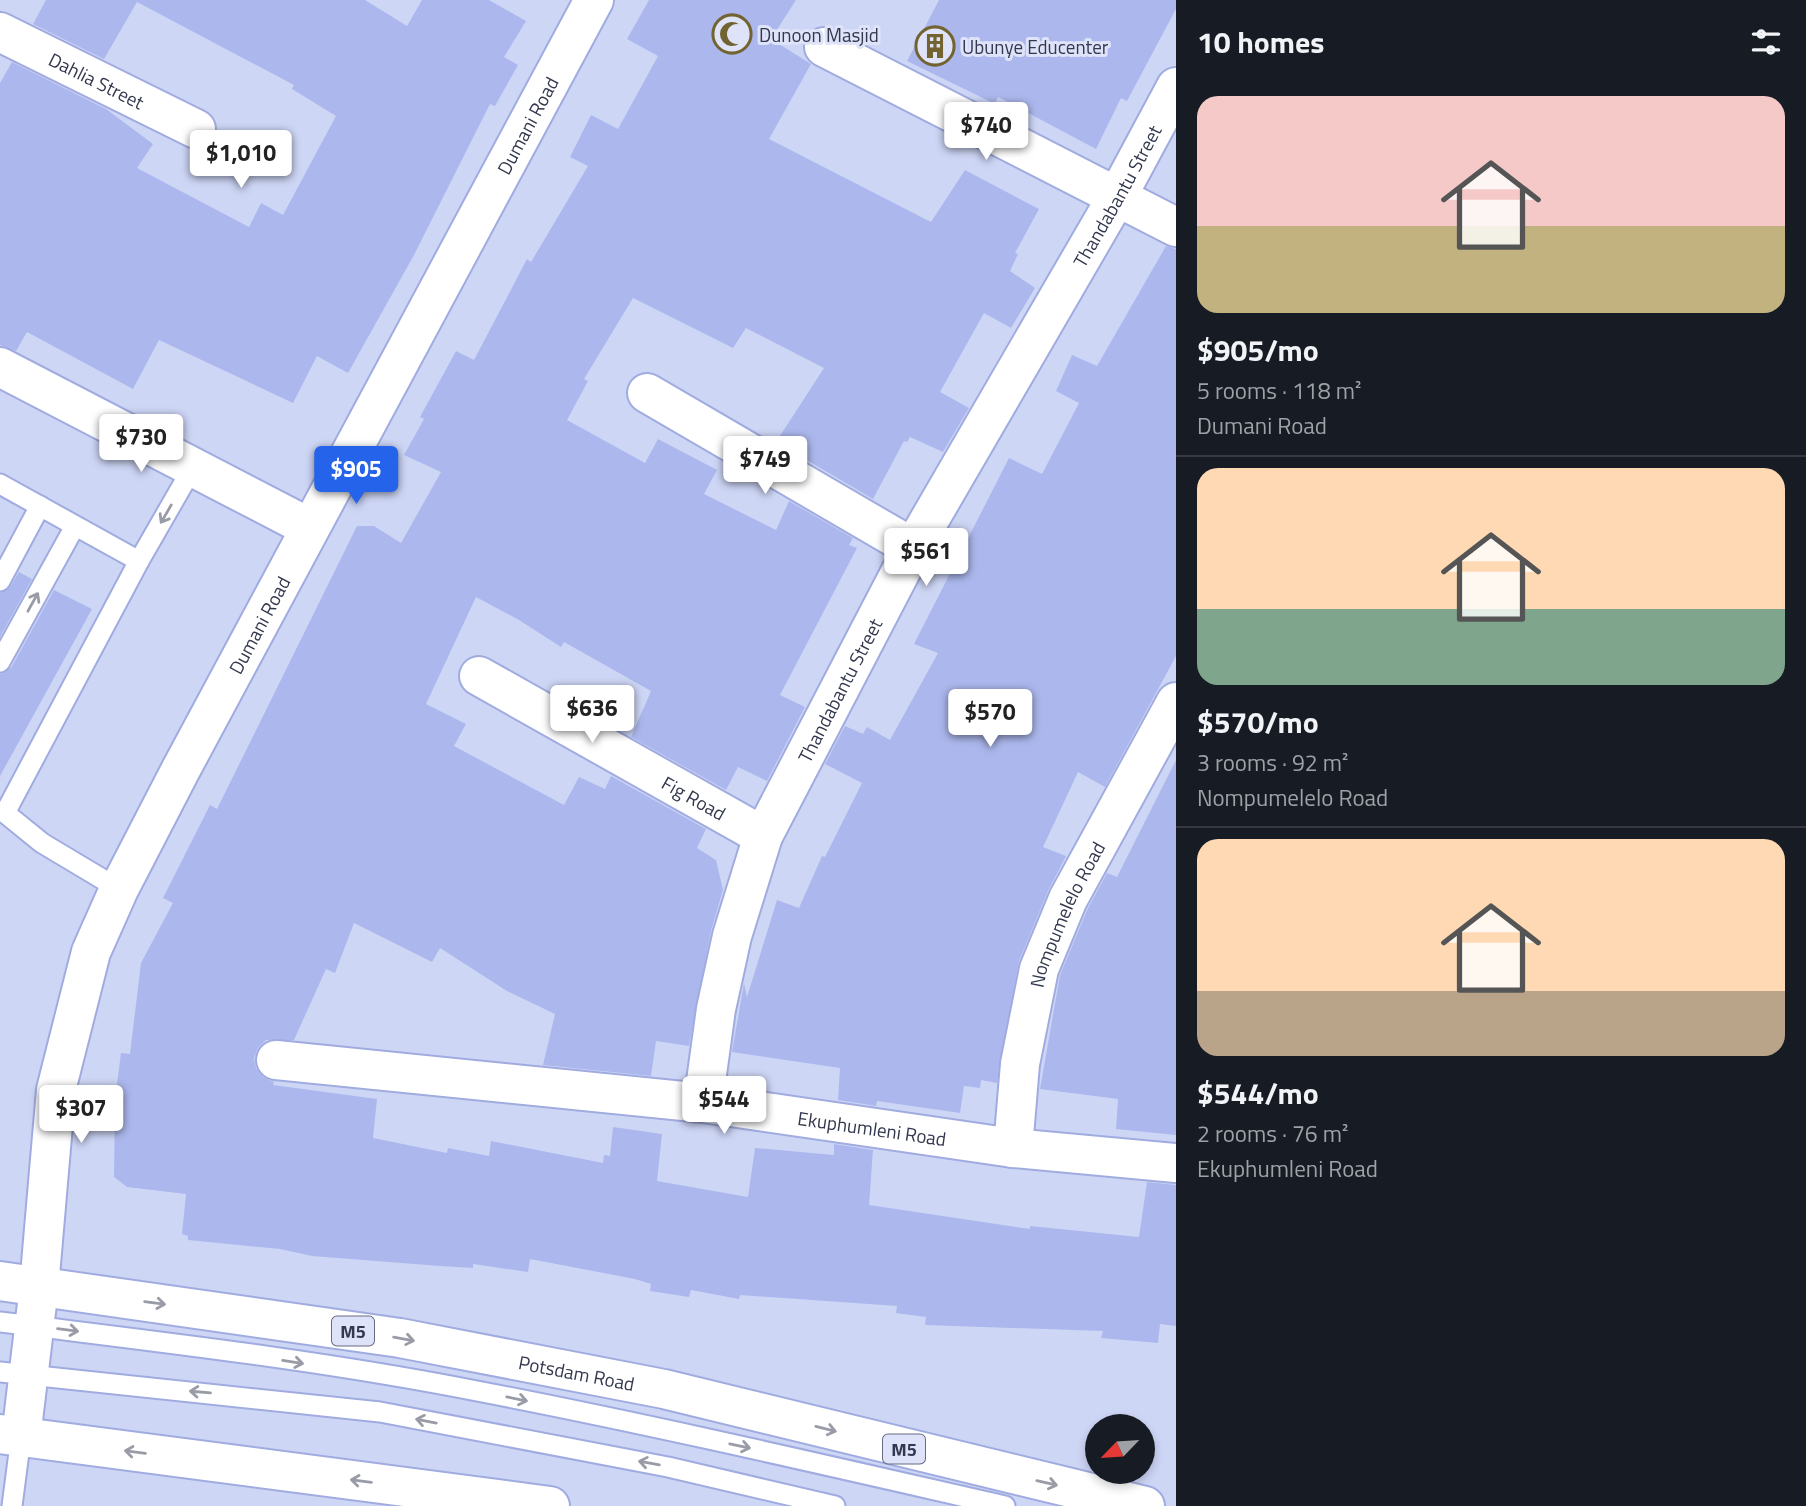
<!DOCTYPE html>
<html lang="en">
<head>
<meta charset="utf-8">
<style>
  body { margin:0; font-family:"Titillium Web",sans-serif; background:#242831; color:#f1f3f6; height:100vh; display:flex; flex-direction:column; font-size:26px; white-space:nowrap }
  * { box-sizing:border-box; margin:0 }
  p { font-size:23px; color:#9ea1a6 }
  .icon { flex:none; width:38px; height:38px; fill:none; stroke:currentColor; stroke-width:2; stroke-linecap:round; stroke-linejoin:round }
  .map { position:relative; flex:1; overflow:hidden }
  .side { display:flex; flex-direction:column; background:#171b24; width:630px }
  .side>* { flex:none }
  .needle { width:46px; rotate:245deg }
  .tools { position:absolute; left:1085px; top:1414px; display:grid; gap:14px }
  .tools a { display:grid; place-items:center; width:70px; height:70px; border-radius:50%; background:#171b24; box-shadow:0 4px 10px #0003; font-size:35px }
  .price { position:absolute; translate:-50% -60px; padding:0 16px; border-radius:7px; background:#fff; color:#222; font-size:23px; line-height:46px; filter:drop-shadow(0 2px 4px #0008) }
  .price::after { content:''; position:absolute; left:50%; top:42px; width:21px; height:16px; margin-left:-10px; background:inherit; clip-path:polygon(0 0,100% 0,50% 100%) }
  .price.active { background:#2563eb; color:#fff }
  ul { padding:0; list-style:none }
  li { display:grid; align-content:center; gap:14px; height:371px; padding:0 21px }
  li+li { border-top:2px solid #363941 }
  li span { display:grid; place-items:center; height:217px; border-radius:21px; color:#555 }
  li>.icon { margin-inline-start:auto }
  span .icon { width:126px; height:126px; fill:#fffc; stroke-width:1 }
  li b { font-size:30px }
  h2 { display:flex; justify-content:space-between; align-items:center; height:84px; padding:0 21px; font-size:30px }
  main { display:flex; flex:1; min-height:0 }
  .map>svg:first-child { display:block }
</style>
</head>
<body>
<main>
<div class="map">
<svg width="1176" height="1506" viewBox="0 0 1176 1506">
  <rect width="100%" height="100%" fill="#ced6f6"/>
  <g fill="#acb8ed">
    <path d="M46,0H365L407,26L422,0H489L526,21L504,57L518,65L495,106L490,104L414,255L348,373L317,356L293,403L159,340L133,389L27,332L16,351L0,345V83L12,62L106,109L153,144L137,168L249,227L261,203L283,215L336,116L292,89L294,85L137,2L104,59L33,24Z"/>
    <path d="M649,0H796L771,39L811,64L769,139L931,222L965,170L1039,209L1015,253L1018,254L1010,271L1035,288L1011,328L984,313L940,392L969,408L943,452L910,437L907,442L904,441L873,499L776,442L824,368L746,328L733,348L633,298L584,379L588,381L567,420L645,463L658,439L717,470L704,494L776,530L789,501L853,538L849,545L857,548L780,695L805,707L767,781L738,767L726,790L631,737L651,691L564,642L561,647L519,620L476,597L426,704L466,724L454,746L564,805L579,777L605,789L611,776L706,829L697,848L716,860L723,890L711,931L689,1046L656,1041L651,1076L543,1065L555,1014L507,991L440,948L432,962L354,923L335,973L326,969L294,1040H266L258,1048L254,1058L256,1068L263,1077L274,1082L273,1085L377,1099L373,1138L447,1153L448,1148L489,1156L491,1141L603,1163L604,1155L610,1156L613,1127L662,1134L657,1181L748,1197L755,1148L834,1155V1144L873,1150L869,1205L1030,1229V1226L1139,1237L1147,1182L1176,1185V1326L1160,1324L1158,1343L1101,1338L1103,1331L925,1325L926,1317L896,1313L897,1306L740,1295L739,1299L691,1290L689,1297L650,1291L651,1284L635,1279L530,1259L528,1272L473,1264V1268L440,1266L312,1256L280,1249L188,1240V1236L182,1234L186,1194L127,1187L114,1177L115,1100L121,1053L130,1054L141,963L173,903L163,898L210,805L217,809L357,526H374L401,543L441,472L404,455L424,419L420,417L456,351L474,360L527,259L531,262L588,166L570,157L591,115L618,129L658,56L627,39Z"/>
    <path d="M939,0H1176V9L1127,101L1121,98L1096,149L998,97L995,104L907,61Z"/>
    <path d="M1166,246L1176,249V656L1105,787L1078,772L1043,847L1066,856L1048,891L1019,961L997,1083L981,1080L980,1088L964,1086L960,1113L877,1101L876,1106L838,1100L840,1068L732,1052L744,983L747,997L777,900L799,908L822,856L825,857L862,783L825,764L845,726L863,734L867,727L890,740L938,653L914,644L1009,458L1042,474L1079,403L1056,391L1072,355L1097,366Z"/>
    <path d="M19,572L32,579L0,637V593L10,587Z"/>
    <path d="M54,590L92,609L0,776V674L11,668Z"/>
    <path d="M1176,760V1135L1116,1129L1118,1099L1040,1089L1060,975L1088,908L1107,873L1117,877Z"/>
  </g>
  <g fill="none" stroke-linecap="round" stroke-linejoin="round">
    <g stroke="#a0ace0" stroke-width="23">
      <g id="service">
        <path d="M0,484L139,561"/>
        <path d="M0,581L40,506"/>
        <path d="M0,662L75,526"/>
        <path d="M119,889L42,843L5,813L139,561L193,467"/>
        <path d="M0,1322C159,1342 320,1360 477,1391C654,1425 829,1466 1005,1506"/>
        <path d="M0,1372L380,1412L668,1467L835,1506"/>
        <path d="M12,1506L21,1437"/>
      </g>
    </g>
    <g stroke="#a0ace0" stroke-width="42">
      <g id="minor">
        <path id="s1" d="M0,32L196,129"/>
        <path d="M824,47L1176,227"/>
        <path d="M0,367L310,528"/>
        <path d="M647,393L913,548"/>
        <path id="s2" d="M479,676L763,836"/>
        <path id="s3" d="M276,1060L703,1103L1013,1148L1176,1163"/>
        <path id="s4" d="M703,1103L716,1009L732,936L763,836L913,548L1118,195L1176,87"/>
        <path id="s5" d="M1013,1148L1020,1064L1039,969L1068,899L1176,702"/>
      </g>
    </g>
    <g stroke="#a0ace0" stroke-width="42">
      <g id="tertiary">
        <path id="s6" d="M21,1437L39,1287L56,1090L91,952L119,889L180,771L594,0"/>
      </g>
    </g>
    <g stroke="#a0ace0" stroke-width="42">
      <g id="primary">
        <path id="s7" d="M0,1281L400,1338L664,1389L1145,1506"/>
        <path d="M0,1434L550,1506"/>
      </g>
    </g>
    <use href="#service" stroke="#fff" stroke-width="19"/>
    <use href="#minor" stroke="#fff" stroke-width="38"/>
    <use href="#tertiary" stroke="#fff" stroke-width="38"/>
    <use href="#primary" stroke="#fff" stroke-width="38"/>
  </g>
  <defs><path id="oneway-shaft" d="M-6 0H5M1.5-3L5.5 0L1.5 3" fill="none" stroke-width="1.6" stroke-linecap="round" stroke-linejoin="round" transform="scale(1.75)"/></defs>
  <g stroke="#999ca6">
    <use href="#oneway-shaft" transform="translate(166 514) rotate(120)"/>
    <use href="#oneway-shaft" transform="translate(33 602) rotate(-61)"/>
    <use href="#oneway-shaft" transform="translate(155 1303) rotate(8)"/>
    <use href="#oneway-shaft" transform="translate(68 1330) rotate(7)"/>
    <use href="#oneway-shaft" transform="translate(404 1339) rotate(10)"/>
    <use href="#oneway-shaft" transform="translate(293 1362) rotate(9)"/>
    <use href="#oneway-shaft" transform="translate(200 1392) rotate(-175)"/>
    <use href="#oneway-shaft" transform="translate(517 1399) rotate(12)"/>
    <use href="#oneway-shaft" transform="translate(426 1421) rotate(-169)"/>
    <use href="#oneway-shaft" transform="translate(826 1429) rotate(14)"/>
    <use href="#oneway-shaft" transform="translate(740 1446) rotate(12)"/>
    <use href="#oneway-shaft" transform="translate(135 1452) rotate(-173)"/>
    <use href="#oneway-shaft" transform="translate(649 1463) rotate(-170)"/>
    <use href="#oneway-shaft" transform="translate(361 1481) rotate(-173)"/>
    <use href="#oneway-shaft" transform="translate(1047 1483) rotate(13)"/>
  </g>
  <defs>
    <g id="mosque-ring" transform="scale(2.0125)"><circle r="9.5" fill="#dee3f9" stroke="#726331" stroke-width="1.5"/><path d="M3.5-4.9A6 6 0 1 0 3.5 4.9A5 5 0 1 1 3.5-4.9Z" fill="#726331"/></g>
    <g id="building-ring" transform="scale(2.0125)"><circle r="9.5" fill="#dee3f9" stroke="#726331" stroke-width="1.5"/><path d="M-4-6H4V6H1V3H-1V6H-4ZM-2.5-4.3h1.7v1.8h-1.7ZM.8-4.3h1.7v1.8H.8ZM-2.5-1h1.7V.8h-1.7ZM.8-1h1.7V.8H.8Z" fill="#726331"/></g>
  </defs>
  <g fill-rule="evenodd">
    <use href="#mosque-ring" x="732" y="34"/>
    <use href="#building-ring" x="935" y="46"/>
  </g>
  <g text-anchor="middle" dominant-baseline="central" stroke-width="6" stroke-linejoin="round" paint-order="stroke">
    <g fill="#dee3f9" stroke="#666b81" stroke-width="2">
      <rect x="332" y="1316.5" width="42" height="29" rx="5"/>
      <rect x="883" y="1434.5" width="42" height="29" rx="5"/>
    </g>
    <g font-size="18" font-weight="bold" fill="#33384e">
      <text x="353" y="1331">M5</text>
      <text x="904" y="1449">M5</text>
    </g>
    <g font-size="19" fill="#33384e" stroke="#dee3f9" text-anchor="start">
      <text x="759" y="34">Dunoon Masjid</text>
      <text x="962" y="46">Ubunye Educenter</text>
    </g>
    <g font-size="19" fill="#33384e" stroke="#dee3f9">
      <text stroke="none"><textPath href="#s1" startOffset="108">Dahlia Street</textPath></text>
      <text stroke="none"><textPath href="#s6" startOffset="1426">Dumani Road</textPath></text>
      <text stroke="none"><textPath href="#s4" startOffset="1006">Thandabantu Street</textPath></text>
      <text stroke="none"><textPath href="#s6" startOffset="859">Dumani Road</textPath></text>
      <text stroke="none"><textPath href="#s4" startOffset="439">Thandabantu Street</textPath></text>
      <text stroke="none"><textPath href="#s2" startOffset="247">Fig Road</textPath></text>
      <text stroke="none"><textPath href="#s5" startOffset="242">Nompumelelo Road</textPath></text>
      <text stroke="none"><textPath href="#s3" startOffset="600">Ekuphumleni Road</textPath></text>
      <text stroke="none"><textPath href="#s7" startOffset="584">Potsdam Road</textPath></text>
    </g>
  </g>
</svg>
<div class="tools">
<a><svg class="needle" viewBox="-14 -14 28 28"><path d="M0-13l5 13h-10z" fill="#e53935"/><path d="M0 13l5-13h-10z" fill="#9ea1a6"/></svg></a>
</div>
<b class="price" style="left:986px;top:162px">$740</b>
<b class="price" style="left:241px;top:190px">$1,010</b>
<b class="price" style="left:141px;top:474px">$730</b>
<b class="price" style="left:765px;top:496px">$749</b>
<b class="price active" style="left:356px;top:506px">$905</b>
<b class="price" style="left:926px;top:588px">$561</b>
<b class="price" style="left:592px;top:745px">$636</b>
<b class="price" style="left:990px;top:749px">$570</b>
<b class="price" style="left:724px;top:1136px">$544</b>
<b class="price" style="left:81px;top:1145px">$307</b>
</div>
<section class="side">
<h2>10 homes<svg class="icon" aria-label="filters" viewBox="0 0 24 24"><path d="M4 7h16M4 17h16"/><circle cx="9" cy="7" r="2"/><circle cx="15" cy="17" r="2"/></svg></h2>
<ul>
<li><span style="background:linear-gradient(#f6c9c9 60%,#c2b280 0)"><svg class="icon" aria-label="home" viewBox="0 0 24 24"><path d="M3 11l9-7 9 7M6 9v11h12V9"/></svg></span><div><b>$905/mo</b><p>5 rooms · 118 m²</p><p>Dumani Road</p></div></li>
<li><span style="background:linear-gradient(#ffd9b3 65%,#7fa58c 0)"><svg class="icon" aria-label="home" viewBox="0 0 24 24"><path d="M3 11l9-7 9 7M6 9v11h12V9"/></svg></span><div><b>$570/mo</b><p>3 rooms · 92 m²</p><p>Nompumelelo Road</p></div></li>
<li><span style="background:linear-gradient(#ffd9b3 70%,#b9a48a 0)"><svg class="icon" aria-label="home" viewBox="0 0 24 24"><path d="M3 11l9-7 9 7M6 9v11h12V9"/></svg></span><div><b>$544/mo</b><p>2 rooms · 76 m²</p><p>Ekuphumleni Road</p></div></li>
</ul>
</section>
</main>
</body>
</html>
